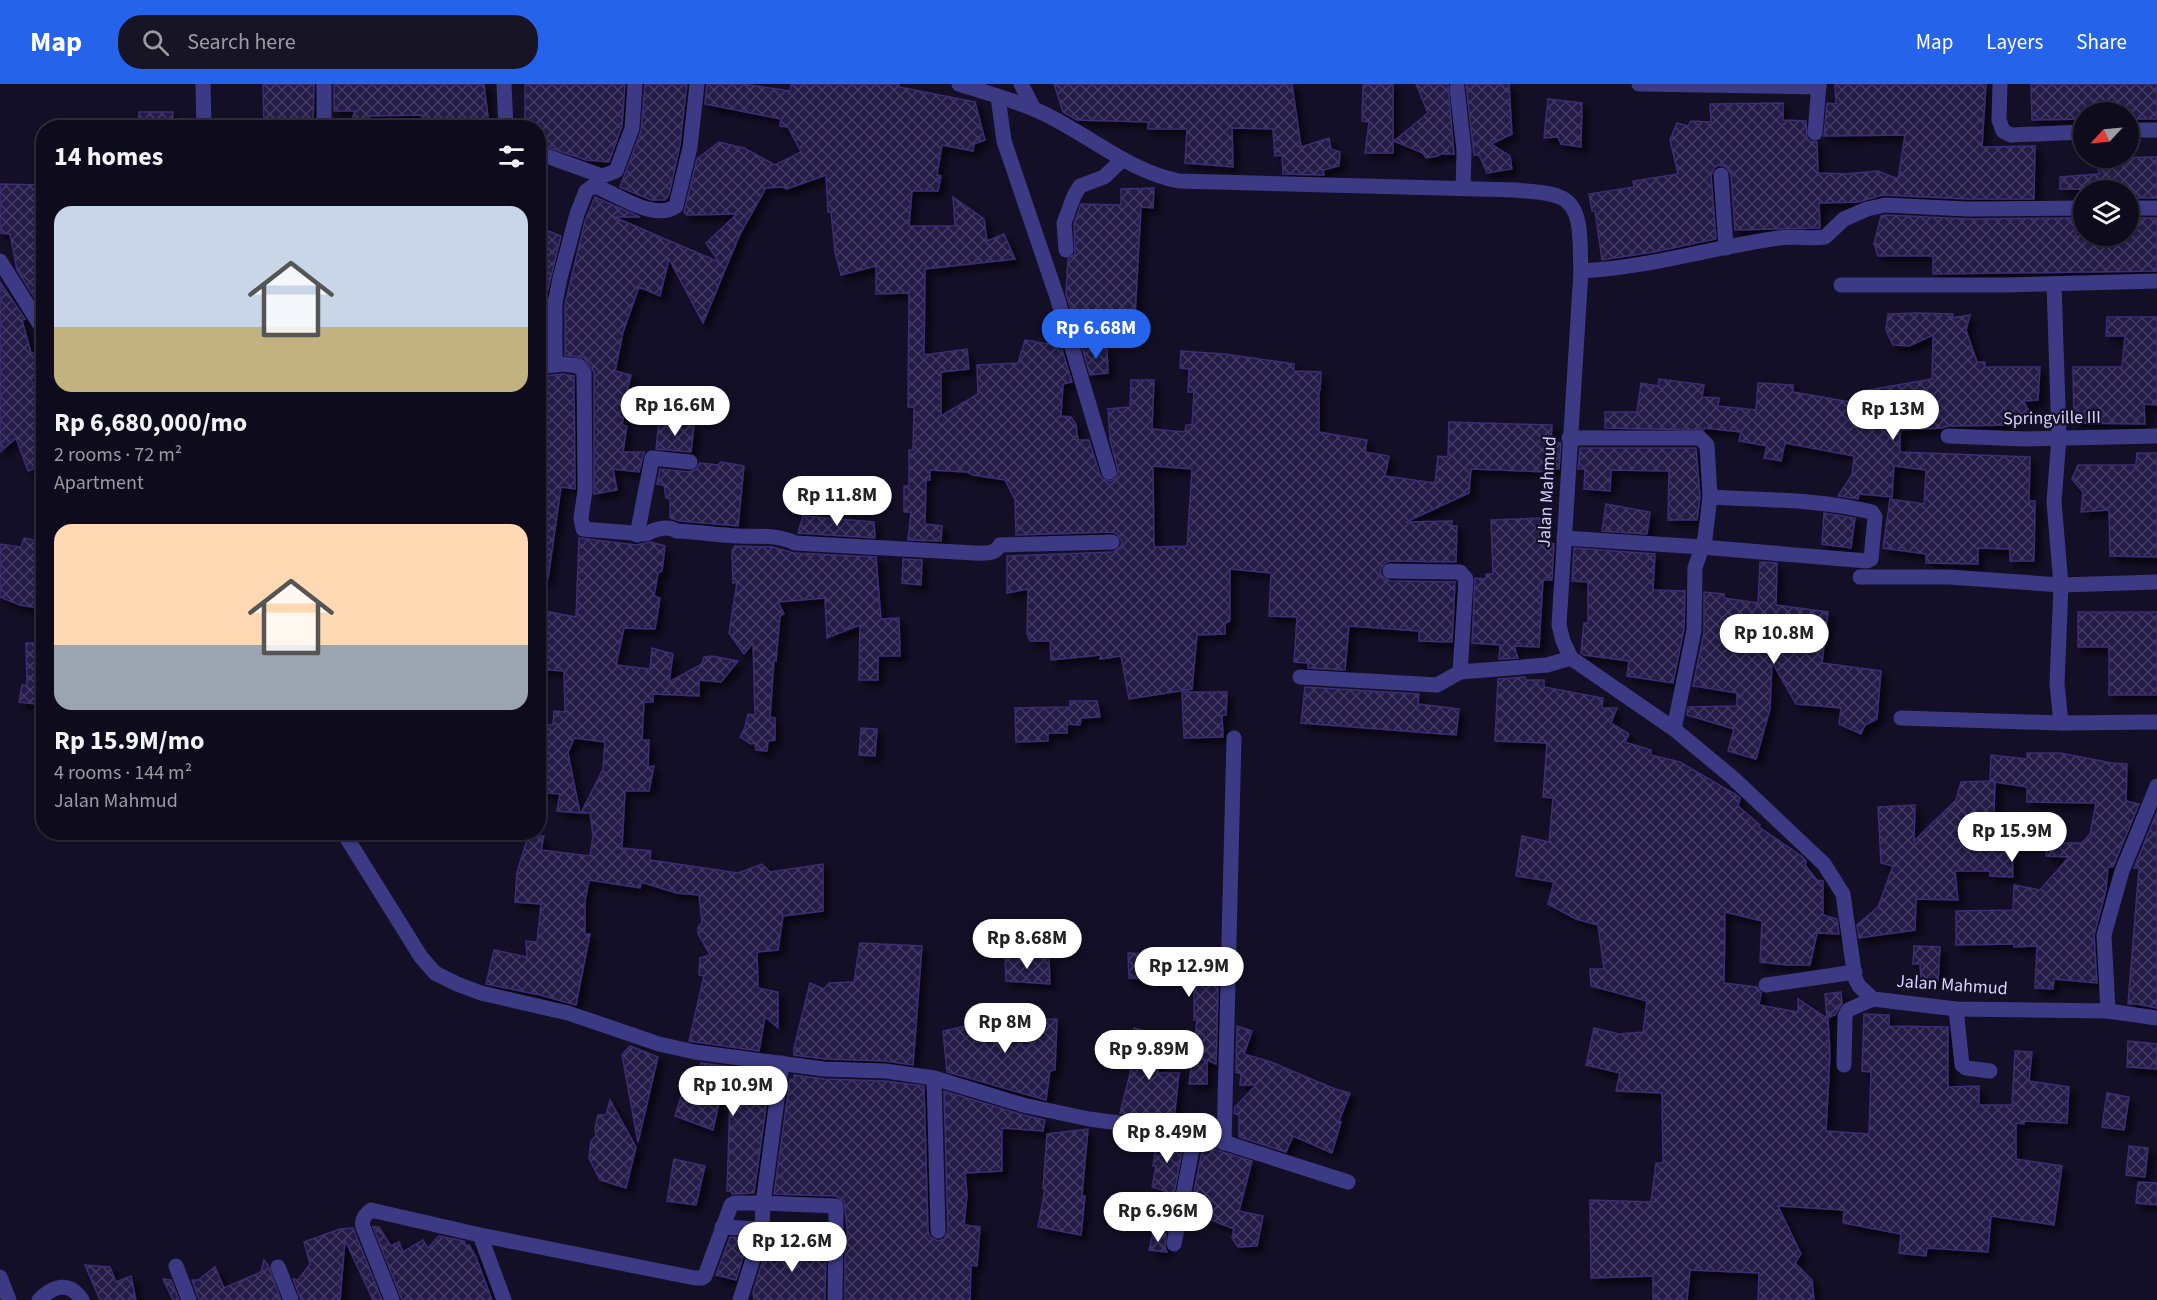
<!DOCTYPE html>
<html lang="en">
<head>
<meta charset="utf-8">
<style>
  body { margin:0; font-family:"Source Sans 3",sans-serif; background:#171425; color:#f1f3f6; height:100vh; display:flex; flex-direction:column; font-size:22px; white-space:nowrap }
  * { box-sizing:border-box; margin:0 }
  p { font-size:20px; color:#9b9ba3 }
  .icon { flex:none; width:33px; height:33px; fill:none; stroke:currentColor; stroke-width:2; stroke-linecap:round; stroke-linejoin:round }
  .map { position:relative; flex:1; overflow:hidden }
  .details { position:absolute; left:36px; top:36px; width:510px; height:720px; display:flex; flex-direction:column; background:#0e0b1c; border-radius:24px; box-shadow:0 2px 4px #0004,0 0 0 2px #2e2b3b }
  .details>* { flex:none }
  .needle { width:39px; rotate:244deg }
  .controls { position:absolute; left:2073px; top:18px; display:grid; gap:12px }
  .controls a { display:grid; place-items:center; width:66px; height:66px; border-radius:50%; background:#0e0b1c; box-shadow:0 2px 4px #0004,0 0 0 2px #2e2b3b; font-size:30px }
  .price { position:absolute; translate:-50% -51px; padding:0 14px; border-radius:21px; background:#fff; color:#222; font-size:20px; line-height:39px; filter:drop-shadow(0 2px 3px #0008) }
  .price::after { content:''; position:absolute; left:50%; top:36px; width:18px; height:14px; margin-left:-9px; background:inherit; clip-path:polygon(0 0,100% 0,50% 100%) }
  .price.on { background:#2563eb; color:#fff }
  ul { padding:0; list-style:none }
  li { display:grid; align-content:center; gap:12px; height:318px; padding:0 18px }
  li span { display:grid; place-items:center; height:186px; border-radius:18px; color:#555 }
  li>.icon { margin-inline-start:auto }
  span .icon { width:108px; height:108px; fill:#fffc; stroke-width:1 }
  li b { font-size:26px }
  h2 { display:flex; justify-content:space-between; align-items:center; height:72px; padding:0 18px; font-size:26px }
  header { display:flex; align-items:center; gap:36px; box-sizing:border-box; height:84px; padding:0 30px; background:#2563eb; color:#fff }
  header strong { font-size:28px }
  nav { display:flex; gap:33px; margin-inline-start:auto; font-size:21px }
  .search { width:420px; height:54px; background:#171425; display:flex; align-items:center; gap:15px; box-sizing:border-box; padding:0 21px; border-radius:24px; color:#9b9ba3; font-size:22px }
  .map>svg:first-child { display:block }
</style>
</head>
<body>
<header>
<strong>Map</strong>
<div class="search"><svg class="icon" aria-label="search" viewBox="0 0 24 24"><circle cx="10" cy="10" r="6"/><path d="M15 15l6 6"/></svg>Search here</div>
<nav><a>Map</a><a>Layers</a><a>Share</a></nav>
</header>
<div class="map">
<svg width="2157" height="1216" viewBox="0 0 2157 1216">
  <defs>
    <pattern id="building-cross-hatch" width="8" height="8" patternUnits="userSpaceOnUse" patternTransform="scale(1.5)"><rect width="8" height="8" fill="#241b47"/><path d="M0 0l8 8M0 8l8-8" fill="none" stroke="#433b63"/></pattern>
    <filter id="shadow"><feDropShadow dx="5.5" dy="5.5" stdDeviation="3" flood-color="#0009"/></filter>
  </defs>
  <rect width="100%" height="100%" fill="#130f26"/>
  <g fill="url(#building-cross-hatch)" stroke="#3b2d73" stroke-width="1.5" fill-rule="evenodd" filter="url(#shadow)">
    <path d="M263,0H314L313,41L297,38V44H264Z"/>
    <path d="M334,0H484L489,41L466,42L441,40L442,44H422V31L369,32V44H349L355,27H334Z"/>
    <path d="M525,0H625L622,42L609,78L586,76L538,60V44H525Z"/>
    <path d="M645,0H687L680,61L669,111L665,116H651L620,103L641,47Z"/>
    <path d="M707,0H743L790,7L791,0H899V3L975,18L985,56L974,60L973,67L942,61L937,91L941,92L938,107H912L909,142H955L953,113L984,135L987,157L1004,150L1015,175L925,185L924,271L967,265L969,285L941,288V332L978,310L977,281L1018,279L1025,256L1061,262L1072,298L1063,300L1061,332L1071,333L1076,340L1078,356H1089L1100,391L1103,395L1111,397L1116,394L1118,386L1110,356L1108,325L1130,323L1131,296H1154L1152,345L1185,348L1186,341H1192L1194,308H1188L1189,285L1180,284L1181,267L1224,270L1294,280V287L1321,288L1320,306H1319V348L1367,356L1365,368L1389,372L1385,392L1435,399L1438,372L1448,373L1449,338L1552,341L1551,357L1561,359L1559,385L1550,384V388L1471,385L1469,409L1406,438L1452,437L1451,442H1457L1456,478L1390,477L1385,479L1380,486L1382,492L1390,497L1455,498L1452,558L1419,557V547L1349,542L1345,586L1308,584V579L1294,578L1297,533L1269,532L1271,489L1230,485V537L1225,539V550L1197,551L1192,605L1129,615L1121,572L1100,575L1101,571L1051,576L1050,557H1030L1027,549L1028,505L1007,509V472L1113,468L1121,462L1122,457L1117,450L1112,448L1016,451L1015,416L1005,396L973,391L967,388L930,386V396H926L925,440L942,442L941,457L908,456L911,428H904V402H909V366H913L914,323H908L909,209L876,210V182L841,191L835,168L831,128H828L826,91L787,105L782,103L766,104L740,150L703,239L669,175L660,212L639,203L623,248L615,287L631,291L625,315H627L622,341L627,342L623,368H644L639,388L613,385L617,406L594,410V288L584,274L565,271V220L585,137L595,113L640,133H614L719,178L706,159L737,130L687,131L684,128L697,75L719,58L744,64L775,81L801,68L788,43L780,42L781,35L705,20ZM1153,382L1192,385L1187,462L1154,463Z"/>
    <path d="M1054,0H1292L1301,63L1329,54L1331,65L1340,68L1339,82L1323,86L1324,91L1283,90L1282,71L1275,72L1273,45L1232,44L1233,83L1185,79L1187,45H1148V38L1077,36L1063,28Z"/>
    <path d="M1363,0H1393V69H1365L1369,38L1362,37Z"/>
    <path d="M1416,0H1448L1454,70H1441L1438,72L1426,74L1423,69L1394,57L1428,29Z"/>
    <path d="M1466,0H1509L1512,50L1491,60L1510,72L1512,85L1487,89L1479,71H1474Z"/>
    <path d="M1835,0H1986L1982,63L2035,62L2034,115H1968L1883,111L1858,118L1819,119L1820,144L1735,146L1731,90L1726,83L1720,81L1715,83L1711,91L1716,155L1654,168L1602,176L1595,127H1592L1589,110L1634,103L1633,97L1678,90L1670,56L1677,39L1688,42L1691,37L1711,38L1710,20L1783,19V36L1806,37L1807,54L1810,57L1817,58L1818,89L1845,90L1878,87L1898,95L1905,51L1824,52L1827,19L1836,20Z"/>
    <path d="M2031,0H2157V35H2128V28H2084V35L2032,36Z"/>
    <path d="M1548,15L1582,19L1581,63L1561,60L1558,53L1544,54Z"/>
    <path d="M139,28H173L172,44H138Z"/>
    <path d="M2157,73V114H2128V106L2060,105V93L2099,90L2098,82L2111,81V74Z"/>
    <path d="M0,100L44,101L43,227L17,186L10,150L0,149Z"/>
    <path d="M1154,104L1153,124L1141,123L1135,232H1129V237L1074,235L1066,210L1068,175L1075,170L1074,140L1081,120L1121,121V105Z"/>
    <path d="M1886,131L1968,135L2080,134V141L2075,152H2128V134H2157V187L1933,190V172H1878L1874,160L1881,132Z"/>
    <path d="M538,143L561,152L545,217V272L538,273Z"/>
    <path d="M0,198L25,235L22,236L31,269L44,268V291L31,294L44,327V381L28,387L16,354L0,368Z"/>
    <path d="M1916,229L1953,230L1952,234L1970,231L1966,246L1977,278H1985V283H2040L2038,316L2023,317L2032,332L2014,333V341L1948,342L1942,344L1900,346V368L2030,373L2029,417H2035L2034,477H2010V465L1978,464V480L1926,479V470L1883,464L1890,415L1924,420L1926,386L1894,382L1892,413L1859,410L1858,415L1838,412L1852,391L1854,372L1785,359L1781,377L1764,374L1767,362L1739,357L1741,348L1704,344V346L1605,344V328H1637L1641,299L1658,302L1659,295L1704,301L1702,313L1719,314L1718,322L1756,326L1758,299L1793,301V308L1862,320L1863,307L1932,295L1933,251L1909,262L1893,261L1886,246L1888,230Z"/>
    <path d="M2107,233H2157V321L2144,320L2145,340L2074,339L2073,283H2122L2125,252H2106Z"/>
    <path d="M1081,260L1107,265L1108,289L1090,291Z"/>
    <path d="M562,290L574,292L575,405L561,403L548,495L538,494V293Z"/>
    <path d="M659,336L673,340L694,341L691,368L656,365Z"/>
    <path d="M1580,364H1696L1700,413L1697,436H1668L1669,387L1611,386L1610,407L1584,405L1585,385H1578Z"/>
    <path d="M2137,369H2157V473L2110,472L2109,426L2081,428L2083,408L2072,395L2078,381H2136Z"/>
    <path d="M721,378L744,382L738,442L680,437L670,434V415L666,414L664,401L657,400L660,385L690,388L697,384L700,379L718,381Z"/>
    <path d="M1606,420L1650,428L1647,450L1602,447Z"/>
    <path d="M1824,429L1855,434L1851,464L1822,460Z"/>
    <path d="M803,432L874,438L875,454L798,449Z"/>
    <path d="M1545,434L1546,459L1554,460L1552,496H1543L1539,563L1514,562L1518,574L1499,575L1500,561L1472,559L1475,494L1486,495V490H1493L1491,436Z"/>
    <path d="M24,454L44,458V525L20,521L0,513V460L21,463Z"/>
    <path d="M579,454L636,461L651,458L665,462L662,487L658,489L654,512L660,514L655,545L624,544L616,581L650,585L652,564L673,570L669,598L702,580L704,573L712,572L738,577L721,598L699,596V612L653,610V618H644L642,656H649L648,683L654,682L649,707H625L622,764L651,767L650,776L738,789L762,780L770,788L823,780V827L783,832L778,866L757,868L758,904L778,908V944L765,933L759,967L689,957L704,892L699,891L700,874L710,871L698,850V843L702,839L699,811L676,809L641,798L640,804L589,796L585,817V850H590L576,921L540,911L486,900L494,866L527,873L526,857L537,858L541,820L515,818L517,788L528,753L544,752L541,766L590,772L593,751L590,729H581L603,685L605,658L574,654L568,669L580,729L557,727L560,710L538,708V641H553L554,627L565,628L564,587L538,585V526L576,533Z"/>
    <path d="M735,462L773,463L794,469L876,473L881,535L899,534L900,572H878V596H859L860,541L827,554L825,514L778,518L784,530L780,532L776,577L774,576L770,633L775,634V656L768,657L767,667L756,666L755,659L751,660L740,653L745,643L748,630L755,631L753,559L744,570L729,549L737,498L733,499L732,467Z"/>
    <path d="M1574,464L1655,470L1653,506L1685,507L1684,545L1673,599L1627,592L1629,577L1584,571L1581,569L1584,539H1588V498L1572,497Z"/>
    <path d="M903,475L922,476L921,501L902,499Z"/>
    <path d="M1760,478L1777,479L1776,521L1828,528L1822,579L1881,587L1877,635L1865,641L1861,650L1839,640L1841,624L1796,620L1772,578L1770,625L1756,675L1728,667L1734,645L1687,631L1688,623L1737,622V609L1693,602L1704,548V508L1724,510V514L1758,519Z"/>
    <path d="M2078,528H2157V611H2109V563H2078Z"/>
    <path d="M26,559H44V621L19,618L22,601H27Z"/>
    <path d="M1525,593L1526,596H1544V603L1603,614L1602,624H1617L1611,639L1629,650L1625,658L1651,666V671L1680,678L1735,710L1740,714L1738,722L1760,741L1759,743L1800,771L1806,777L1805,781L1817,796L1823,797V831L1837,835L1839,850L1817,849L1810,881H1787L1760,878L1762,837L1725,828L1724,899L1757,903L1761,909L1759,921L1798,928V915L1828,935L1830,971L1826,1047L1869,1050L1871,988L1862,987L1864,930L1889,931V942L1948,943V1003L1979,1002V1021H2012L2015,967L2032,968L2029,997L2069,1003L2067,1039L2024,1037V1040L2016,1039V1075L2062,1082L2054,1141L1991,1132L1988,1168L1927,1164L1926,1172L1899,1169L1901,1150L1843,1139L1844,1126L1778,1122L1801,1170L1795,1179L1812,1196L1814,1216H1758L1759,1189L1690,1186L1687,1216H1653V1192L1591,1194L1590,1116L1651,1118L1656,1079H1663L1662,1009L1616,1007L1620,989L1586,981L1594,944L1619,950L1643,948L1647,917L1591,902L1590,885H1604L1598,841L1576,835L1548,820L1554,798L1516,792L1522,752L1549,758L1553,714L1543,713L1547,659L1495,657L1498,595Z"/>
    <path d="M1305,603L1419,610L1418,620L1459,625L1456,651L1301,639Z"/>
    <path d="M1182,608H1227L1226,631H1222L1223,653L1184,654Z"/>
    <path d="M1070,617H1097L1100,633L1081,634L1080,641L1067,640V649H1048V657L1016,658L1015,624L1070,623Z"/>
    <path d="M861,644L877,645L875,672L859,671Z"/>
    <path d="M2027,669H2060L2112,679L2127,680L2126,717L2139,720L2113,783H2108L2106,806L2094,851L2097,899L2054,895L2053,905L2035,904L2037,862L2014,863V860L1956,861V827L2013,826L2014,801L2040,806L2069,773L2046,772L2047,759H2082L2090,750L2096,719L2027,718V703L1995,698L1993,755L2012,758L2013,793L1990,792V787H1955L1958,816L1916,815L1915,846L1859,854L1857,841L1878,823L1893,782L1881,779L1878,723L1915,721L1914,757L1956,716L1961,698L1990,697L1991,671L2027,675Z"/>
    <path d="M2157,728V924L2137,920H2128L2139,784H2134Z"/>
    <path d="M860,859L922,862L913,981L886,977L825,975L794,971V964L810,899L824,905L829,899L854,898Z"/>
    <path d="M1914,862L1940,863L1938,897L1921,896L1920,880H1913Z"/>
    <path d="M1128,869L1219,873L1216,980L1207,976V1000H1189L1197,936H1194V897L1129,894Z"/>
    <path d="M1005,871L1049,875L1050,900L1006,897Z"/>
    <path d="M1841,908L1842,919L1835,931L1827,934L1825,910Z"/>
    <path d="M1057,935L1055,986L1050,987L1046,1016L947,988L943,947L984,938Z"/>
    <path d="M1237,942L1252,947L1244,970L1271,978L1335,1005L1350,1009L1339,1037L1341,1038L1332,1069L1293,1052L1286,1068L1239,1053V1031L1234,1029L1235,1023L1256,1001H1240L1241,990L1236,988Z"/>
    <path d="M1134,944L1161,951L1158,989H1179L1174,1036L1120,1029L1130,990Z"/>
    <path d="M2128,957L2157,960L2156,985L2127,983Z"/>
    <path d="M630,962L658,973L638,1058L622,971Z"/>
    <path d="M701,979L771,988L754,1109L732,1110L731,1107H727L730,1015L720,1014L713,1046L675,1032L681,1012L694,1014Z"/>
    <path d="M794,991L824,995L885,997L924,1002L928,1147L930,1153L938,1157L944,1155L948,1147L944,1007L1020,1030L1045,1036L1043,1047L1002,1044V1087L965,1089L967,1111L964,1141L980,1143L977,1182L971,1181L970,1216H845V1153L848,1152L844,1117L836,1112L774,1110L790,995L794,996Z"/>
    <path d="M2107,1009L2129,1013L2124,1046L2102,1043Z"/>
    <path d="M610,1016L636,1063L626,1104L600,1096L589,1074L591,1057L596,1051L595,1044L598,1031H606Z"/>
    <path d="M1088,1045L1082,1112H1085L1081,1151L1038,1143L1045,1105H1043L1047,1050Z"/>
    <path d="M1157,1054L1184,1057L1174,1110L1152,1103L1156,1082H1153Z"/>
    <path d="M1203,1062L1252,1077L1239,1127L1263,1132L1257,1162L1238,1163L1232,1154L1234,1145L1211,1136L1202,1118H1192Z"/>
    <path d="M2129,1062L2148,1064L2145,1093L2126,1091Z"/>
    <path d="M674,1075L705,1082L696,1121L667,1117Z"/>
    <path d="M2138,1098L2157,1099V1121L2136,1119Z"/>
    <path d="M373,1143H379L391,1162L399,1158L403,1168L423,1156L428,1164L439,1152L464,1157L466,1162L469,1161L476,1173L492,1216H402Z"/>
    <path d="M353,1144L382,1216H373L345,1156L340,1216H301L293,1195L298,1196L310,1180L304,1158L340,1145Z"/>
    <path d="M1153,1149L1166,1150L1165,1163L1167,1168L1149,1166Z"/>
    <path d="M730,1153L749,1154L736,1196L716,1191Z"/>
    <path d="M769,1156L826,1163L825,1216H754L753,1208Z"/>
    <path d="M264,1176L268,1181L281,1216H199L192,1196H198L215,1183L224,1204L261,1188Z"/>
    <path d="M85,1181L110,1183L116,1198L131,1192L136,1216H100Z"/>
    <path d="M163,1195L171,1196L179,1216H173Z"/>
  </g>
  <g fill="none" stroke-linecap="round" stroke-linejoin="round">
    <g stroke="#3d3a85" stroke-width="15">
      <path d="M203,0L204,44"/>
      <path d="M324,0V44"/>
      <path d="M504,0L506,44"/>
      <path d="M959,0C984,8 1010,15 1034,25C1084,46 1124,86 1179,97L1516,106C1530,108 1549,107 1562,114C1585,125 1579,166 1581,187L1559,541L1563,557L1571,574L1674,645L1733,694L1824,780L1843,810L1855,894L1859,902L1873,915L1956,925L2108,927L2157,934"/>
      <path d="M1021,0L1034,25"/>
      <path d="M1639,0L1819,3"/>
      <path d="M2000,0L1999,36L2003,47L2011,51L2084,48"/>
      <path d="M1457,4L1464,67L1463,104"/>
      <path d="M998,13L1004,57L1057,213L1109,388"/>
      <path d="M2128,46H2157"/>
      <path d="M1815,49L1819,0"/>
      <path d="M538,69L602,92L616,87L632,44L635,0"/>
      <path d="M1721,91L1726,164"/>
      <path d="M2128,124H2157"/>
      <path d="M1066,166L1064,139L1074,112L1080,102L1104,93L1122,76"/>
      <path d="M0,177L44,247"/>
      <path d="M1581,187C1648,184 1713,163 1779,154C1794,152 1810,155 1825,153L1844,135L1867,125L1885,121L1968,125L2084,124"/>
      <path d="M2054,200L2059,353L2054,418L2061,501L2057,600L2061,639"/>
      <path d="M1841,201H2004L2157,197"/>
      <path d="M555,281V219L560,194L577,130L586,107L593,102L600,104C621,113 656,137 676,122L690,63L697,0"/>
      <path d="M538,283L562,280L579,282L584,289L585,407L581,434L583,445L646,450C655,445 668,441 677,447C698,448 718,451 739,452C759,453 777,450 795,459L975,469C985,469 995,471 1000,461L1112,458"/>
      <path d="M1948,352L2026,355L2157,352"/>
      <path d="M1569,354H1700L1707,361L1710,413L1705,454L1695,484L1694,546L1674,645"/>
      <path d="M637,451L652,374L690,378"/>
      <path d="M1564,454L1702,463L1867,477L1871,475L1875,433L1872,428C1820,415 1763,416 1710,413"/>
      <path d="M1390,487L1460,488L1466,495L1460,588"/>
      <path d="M1860,493H1949L2061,501L2157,498"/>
      <path d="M1300,593L1437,601L1460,588L1547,581L1571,574"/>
      <path d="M1901,634L2061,639L2157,638"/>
      <path d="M343,748L421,873L435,889L457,900L481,909L568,929L659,960L695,968L824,985L886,987L934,994L1023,1021L1089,1035L1195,1049L1348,1098"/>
      <path d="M1766,901L1855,888"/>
      <path d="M1956,925L1962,981L1966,984L1990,987"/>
      <path d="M2108,927L2104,851L2122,787L2157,702"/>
      <path d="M782,979L763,1119L836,1122L835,1216"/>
      <path d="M1844,981L1845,932L1848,926L1873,915"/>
      <path d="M934,994L938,1147"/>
      <path d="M1224,1059L1234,654"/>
      <path d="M722,1143L835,1149"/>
      <path d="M480,1151L504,1216"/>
      <path d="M1174,1160L1195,1049"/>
      <path d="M176,1182L189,1216"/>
      <path d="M278,1183L291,1216"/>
      <path d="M0,1193L9,1216"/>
      <path d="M39,1216C53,1202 69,1196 82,1216"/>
      <path d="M392,1216L363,1143C361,1135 365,1131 371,1126L480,1151L695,1194H702L705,1192L731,1121L735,1119H763L762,1146L740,1216"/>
    </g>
  </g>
  <g text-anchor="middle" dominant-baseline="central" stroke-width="4.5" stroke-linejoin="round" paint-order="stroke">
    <g font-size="18" fill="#d9d4ff" stroke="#130f26">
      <text transform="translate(2052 334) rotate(-1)">Springville III</text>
      <text transform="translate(1547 408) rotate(-87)">Jalan Mahmud</text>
      <text transform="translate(1952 901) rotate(4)">Jalan Mahmud</text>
    </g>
  </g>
</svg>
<div class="controls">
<a><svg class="needle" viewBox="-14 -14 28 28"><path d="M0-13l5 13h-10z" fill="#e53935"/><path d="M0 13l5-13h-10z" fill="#9b9ba3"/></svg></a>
<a><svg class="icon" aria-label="layers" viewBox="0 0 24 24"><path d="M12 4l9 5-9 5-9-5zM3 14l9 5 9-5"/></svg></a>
</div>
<b class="price on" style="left:1096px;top:276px">Rp 6.68M</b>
<b class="price" style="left:675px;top:353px">Rp 16.6M</b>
<b class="price" style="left:1893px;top:357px">Rp 13M</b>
<b class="price" style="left:837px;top:443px">Rp 11.8M</b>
<b class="price" style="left:1774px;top:581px">Rp 10.8M</b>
<b class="price" style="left:2012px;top:779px">Rp 15.9M</b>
<b class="price" style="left:1027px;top:886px">Rp 8.68M</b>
<b class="price" style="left:1189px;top:914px">Rp 12.9M</b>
<b class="price" style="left:1005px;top:970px">Rp 8M</b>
<b class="price" style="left:1149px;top:997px">Rp 9.89M</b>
<b class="price" style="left:733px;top:1033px">Rp 10.9M</b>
<b class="price" style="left:1167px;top:1080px">Rp 8.49M</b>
<b class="price" style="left:1158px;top:1159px">Rp 6.96M</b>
<b class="price" style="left:792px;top:1189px">Rp 12.6M</b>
<section class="details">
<h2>14 homes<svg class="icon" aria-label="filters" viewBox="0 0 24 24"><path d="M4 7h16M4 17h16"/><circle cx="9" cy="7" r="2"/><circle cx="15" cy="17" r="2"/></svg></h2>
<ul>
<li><span style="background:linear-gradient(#c9d6e8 65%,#c2b280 0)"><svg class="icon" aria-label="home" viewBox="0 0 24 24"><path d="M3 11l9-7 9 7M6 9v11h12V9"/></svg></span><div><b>Rp 6,680,000/mo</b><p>2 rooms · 72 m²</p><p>Apartment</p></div></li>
<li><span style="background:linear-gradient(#ffd9b3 65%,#9aa5b1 0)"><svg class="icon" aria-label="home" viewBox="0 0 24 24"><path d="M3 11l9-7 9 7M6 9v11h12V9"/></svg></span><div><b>Rp 15.9M/mo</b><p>4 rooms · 144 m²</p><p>Jalan Mahmud</p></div></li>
</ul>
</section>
</div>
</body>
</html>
